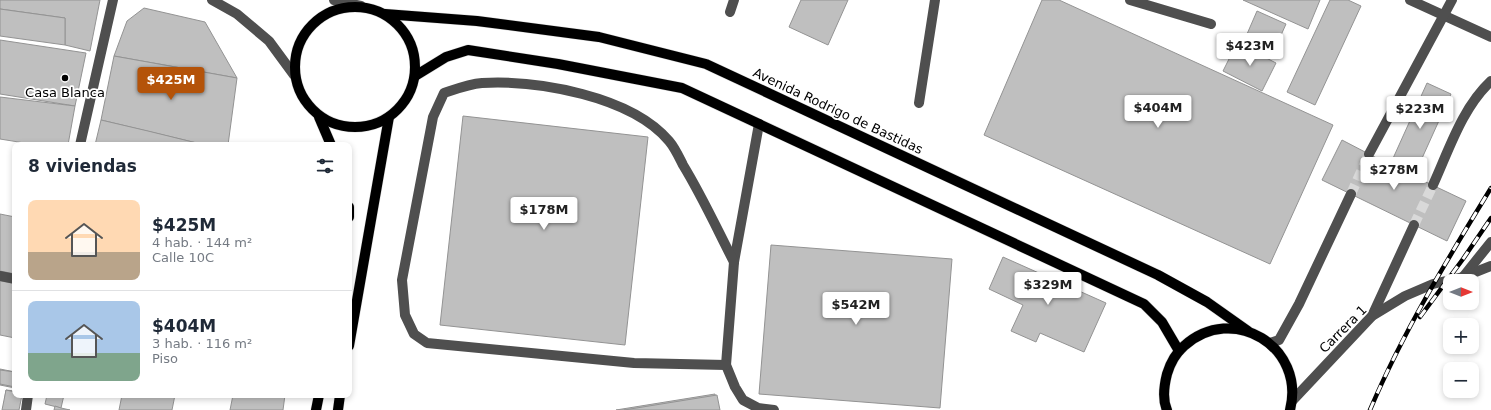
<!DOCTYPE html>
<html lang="es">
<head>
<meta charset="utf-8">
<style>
  body { margin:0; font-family:"DejaVu Sans",sans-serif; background:#f6f6f7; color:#1f2937; height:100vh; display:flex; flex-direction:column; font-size:15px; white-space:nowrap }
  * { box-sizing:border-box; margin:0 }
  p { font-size:13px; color:#747a83 }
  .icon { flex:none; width:22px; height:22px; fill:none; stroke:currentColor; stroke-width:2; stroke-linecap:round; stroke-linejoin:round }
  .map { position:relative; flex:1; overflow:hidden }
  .details { position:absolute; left:12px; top:142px; width:340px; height:256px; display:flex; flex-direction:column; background:#fff; border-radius:8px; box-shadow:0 2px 6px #0003 }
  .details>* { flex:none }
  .needle { width:26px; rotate:90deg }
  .buttons { position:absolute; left:1443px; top:274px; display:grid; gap:8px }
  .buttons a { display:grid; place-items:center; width:36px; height:36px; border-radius:8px; background:#fff; box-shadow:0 2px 6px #0003; font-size:20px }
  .price { position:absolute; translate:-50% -34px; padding:0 9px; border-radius:4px; background:#fff; color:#222; font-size:13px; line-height:26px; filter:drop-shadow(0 1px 2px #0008) }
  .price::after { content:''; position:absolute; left:50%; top:24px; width:12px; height:9px; margin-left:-6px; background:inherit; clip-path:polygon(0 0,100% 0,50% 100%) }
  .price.selected { background:#b45309; color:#fff }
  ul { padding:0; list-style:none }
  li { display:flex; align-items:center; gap:12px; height:100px; padding:0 16px }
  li+li { border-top:1px solid #e0e1e3 }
  li span { display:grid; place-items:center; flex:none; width:112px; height:80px; border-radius:8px; color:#555 }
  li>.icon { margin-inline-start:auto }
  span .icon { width:48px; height:48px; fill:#fffc; stroke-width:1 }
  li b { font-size:17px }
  h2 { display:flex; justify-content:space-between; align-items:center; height:48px; padding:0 16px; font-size:17px }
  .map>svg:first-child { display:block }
</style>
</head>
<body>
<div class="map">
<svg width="1491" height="410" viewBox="0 0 1491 410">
  <rect width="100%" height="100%" fill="#fff"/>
  <g fill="#bfbfbf" stroke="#939393">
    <path d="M0,0H100L90,51L65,45V18L0,9Z"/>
    <path d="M801,0H848L828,45L789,27Z"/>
    <path d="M1042,0H1059L1333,125L1270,264L984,135Z"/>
    <path d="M1243,0H1320L1308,29Z"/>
    <path d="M1330,0H1348L1361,6L1315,105L1287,92Z"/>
    <path d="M144,8L205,22L237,78L114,56L127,21Z"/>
    <path d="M0,9L65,18V45L0,36Z"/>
    <path d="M1257,11L1286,24L1273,53L1244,41Z"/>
    <path d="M0,40L86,53L75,106L0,94Z"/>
    <path d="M1237,43L1276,63L1262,91L1223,71Z"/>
    <path d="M114,56L237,78L228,145H205L101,120Z"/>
    <path d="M1427,83L1451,94L1414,176L1390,165Z"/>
    <path d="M0,97L75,106L68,145H37L0,139Z"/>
    <path d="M463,116L648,137L625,345L440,325Z"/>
    <path d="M101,120L148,131L205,145H95Z"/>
    <path d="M1342,140L1390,165L1466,201L1447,241L1322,180Z"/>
    <path d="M0,214L15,217V274L0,271Z"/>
    <path d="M771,245L952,259L940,408L759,394Z"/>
    <path d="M1003,257L1106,303L1084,352L1040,333L1036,342L1011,331L1023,305L989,289Z"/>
    <path d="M0,281L15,283V338L0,335Z"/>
    <path d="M0,369L15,372V388L0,385Z"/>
    <path d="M0,370L15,372V387L0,384Z"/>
    <path d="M6,390L15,391V395H20L18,410H3Z"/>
    <path d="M6,390L15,392V395H22L19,410H2Z"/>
    <path d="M715,394L718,410H616Z"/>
    <path d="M47,395H64L61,408L45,404Z"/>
    <path d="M122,395H175L172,410H119Z"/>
    <path d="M233,395H285L283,410H230Z"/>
    <path d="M717,395L720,410H624Z"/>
    <path d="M55,406L61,408L70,410H54Z"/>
  </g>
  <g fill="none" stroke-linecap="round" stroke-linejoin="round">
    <g stroke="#d9d9d9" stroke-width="10" stroke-dasharray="10 5" stroke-linecap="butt">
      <path d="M1351,194L1369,154"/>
      <path d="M1414,225L1433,185"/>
    </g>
    <g stroke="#dbdbdb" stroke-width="11">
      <g id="major">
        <circle cx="355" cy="67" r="60"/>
        <path d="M385,14L477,21L599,37L706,64L1158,275L1207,302L1248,331"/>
        <path d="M415,76L446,57L468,50L558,64L682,88L1144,304L1162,322L1179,351"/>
        <path d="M319,117L331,145"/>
        <path d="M349,207V217"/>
        <path d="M349,346L389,117"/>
        <path d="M316,410L319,395"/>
        <path d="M338,410L340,395"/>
        <path d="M1167,410C1162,399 1164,386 1167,374C1170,364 1176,353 1184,346C1233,302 1306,347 1290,410"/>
      </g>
    </g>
    <g stroke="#4f4f4f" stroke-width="10">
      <path d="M212,0L237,14L269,41L294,75"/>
      <path d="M334,0L361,6"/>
      <path d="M1130,0L1211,24"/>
      <path d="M1410,0L1491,37"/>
      <path d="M730,12L734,0"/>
      <path d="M919,103L935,0"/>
      <path d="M759,124L734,262L726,365L735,387L743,400L758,408L774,410"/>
      <path d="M80,145L113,0"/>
      <path d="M1369,154L1452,0"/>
      <path d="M1433,185C1449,150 1462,108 1491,81"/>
      <path d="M0,276L15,279"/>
      <path d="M1463,277L1491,242"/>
      <path d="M1372,316L1414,225"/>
      <path d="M1270,343L1279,340L1299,304L1351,194"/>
      <path d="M726,365L634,363L427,343L414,334L405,315L402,280L433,117L444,93C456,89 469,84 482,83C538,80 631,96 669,141C675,148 679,157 683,165C702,196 717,229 734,262"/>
      <path d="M1292,401L1372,316L1405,296L1433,284L1463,277L1491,266"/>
      <path d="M26,410L28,395"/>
    </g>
    <use href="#major" stroke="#000" stroke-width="10"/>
    <g stroke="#000" stroke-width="4.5">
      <g id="rail">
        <path d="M1420,317L1463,259L1491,218"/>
        <path d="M1370,410C1403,332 1447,260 1491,188"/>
      </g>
    </g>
    <use href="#rail" stroke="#fff" stroke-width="3" stroke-dasharray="9" stroke-linecap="butt"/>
  </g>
  <circle fill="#000" stroke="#fff" stroke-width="1.5" cx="65" cy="78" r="4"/>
  <g text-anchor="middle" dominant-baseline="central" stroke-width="3.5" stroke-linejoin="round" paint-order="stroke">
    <g font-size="13" fill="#000" stroke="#fff">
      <text x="65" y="92">Casa Blanca</text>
    </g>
    <g font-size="13" fill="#000" stroke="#fff">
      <text transform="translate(838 111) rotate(25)">Avenida Rodrigo de Bastidas</text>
      <text transform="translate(1343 329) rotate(-45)">Carrera 1</text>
    </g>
  </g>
</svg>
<div class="buttons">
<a><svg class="needle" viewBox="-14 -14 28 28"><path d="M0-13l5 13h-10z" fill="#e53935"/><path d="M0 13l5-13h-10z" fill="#747a83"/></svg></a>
<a>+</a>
<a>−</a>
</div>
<b class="price" style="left:1250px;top:67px">$423M</b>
<b class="price selected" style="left:171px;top:101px">$425M</b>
<b class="price" style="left:1158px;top:129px">$404M</b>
<b class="price" style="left:1420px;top:130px">$223M</b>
<b class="price" style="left:1394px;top:191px">$278M</b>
<b class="price" style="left:544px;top:231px">$178M</b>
<b class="price" style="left:1048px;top:306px">$329M</b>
<b class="price" style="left:856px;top:326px">$542M</b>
<section class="details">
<h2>8 viviendas<svg class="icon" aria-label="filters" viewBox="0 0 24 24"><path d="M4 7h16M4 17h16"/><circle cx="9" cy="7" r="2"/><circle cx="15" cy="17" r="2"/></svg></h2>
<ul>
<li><span style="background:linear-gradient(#ffd9b3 65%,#b9a48a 0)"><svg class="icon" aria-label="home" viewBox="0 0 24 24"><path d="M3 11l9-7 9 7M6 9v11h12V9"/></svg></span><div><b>$425M</b><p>4 hab. · 144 m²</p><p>Calle 10C</p></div></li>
<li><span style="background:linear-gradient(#a9c7e8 65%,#7fa58c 0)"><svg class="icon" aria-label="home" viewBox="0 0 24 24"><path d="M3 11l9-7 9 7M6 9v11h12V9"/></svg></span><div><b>$404M</b><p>3 hab. · 116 m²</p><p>Piso</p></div></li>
</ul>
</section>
</div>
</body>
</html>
